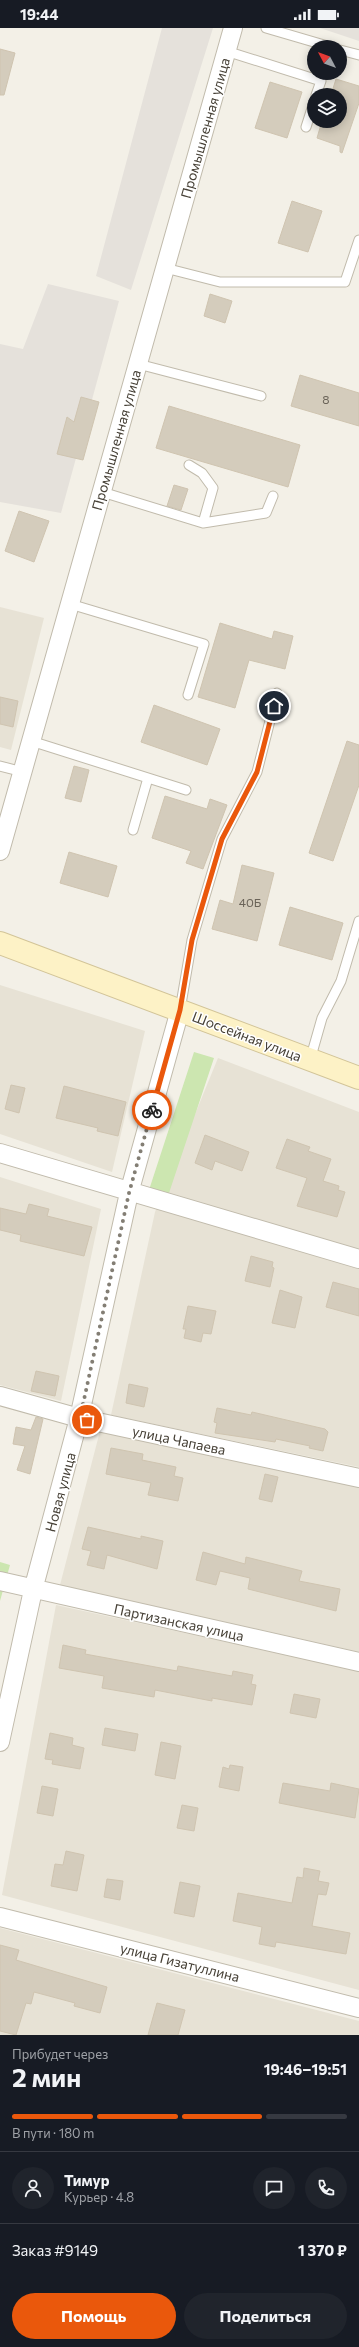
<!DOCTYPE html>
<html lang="ru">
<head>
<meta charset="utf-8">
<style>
	:root { --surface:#171b24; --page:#20242c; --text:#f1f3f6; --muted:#9ea1a6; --line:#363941; --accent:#ea580c }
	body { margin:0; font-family:Commissioner,sans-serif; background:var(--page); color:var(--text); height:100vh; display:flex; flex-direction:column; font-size:15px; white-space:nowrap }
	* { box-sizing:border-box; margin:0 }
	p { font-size:13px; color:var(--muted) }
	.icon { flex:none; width:22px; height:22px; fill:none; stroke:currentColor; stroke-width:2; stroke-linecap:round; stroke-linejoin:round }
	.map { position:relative; height:2007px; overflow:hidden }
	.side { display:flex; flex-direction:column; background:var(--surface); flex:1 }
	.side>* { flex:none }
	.needle { width:26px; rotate:311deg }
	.tools { position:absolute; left:307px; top:12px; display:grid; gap:8px }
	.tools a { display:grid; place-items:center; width:40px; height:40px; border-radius:50%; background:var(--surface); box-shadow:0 2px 10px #0003; font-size:20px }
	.pin { position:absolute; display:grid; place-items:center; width:34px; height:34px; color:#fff; margin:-17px; border:2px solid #fff; border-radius:50%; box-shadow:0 1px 4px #0007 }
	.courier { position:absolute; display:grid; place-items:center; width:40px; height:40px; margin:-20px; border:3px solid #ea580c; border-radius:50%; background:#fff; color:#222; box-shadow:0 1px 5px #0007 }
	.overview em { font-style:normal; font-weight:700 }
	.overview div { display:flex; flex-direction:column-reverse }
	.overview { display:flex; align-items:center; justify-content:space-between; height:68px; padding:0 12px }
	h1 { font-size:26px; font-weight:700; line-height:30px }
	.bar { display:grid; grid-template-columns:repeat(4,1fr); gap:6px 4px; align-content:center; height:48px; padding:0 12px }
	.bar i { height:5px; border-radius:3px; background:var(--line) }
	.bar .current { background:var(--accent) }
	.bar p { grid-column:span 4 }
	.line { display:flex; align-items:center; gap:10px; padding:0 12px; border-top:1px solid var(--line) }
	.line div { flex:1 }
	.round { display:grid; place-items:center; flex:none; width:42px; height:42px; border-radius:21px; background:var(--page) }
	.action { display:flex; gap:8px; margin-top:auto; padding:8px 12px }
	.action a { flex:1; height:46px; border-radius:24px; background:var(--accent); color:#fff; font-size:16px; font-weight:700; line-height:46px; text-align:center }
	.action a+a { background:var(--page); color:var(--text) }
	.status { display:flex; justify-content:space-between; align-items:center; height:28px; padding:0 20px; background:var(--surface); direction:ltr }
	.status svg { height:11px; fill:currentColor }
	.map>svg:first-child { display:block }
	.residential { fill:#e7e2d5 }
	.industrial { fill:#e5e1db }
	.green { fill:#cce6b0 }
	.building { fill:#d4ccbc; stroke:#cfc4b0 }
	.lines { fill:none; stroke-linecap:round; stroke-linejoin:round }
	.lane-casing { stroke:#c1bbac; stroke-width:11 }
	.street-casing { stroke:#c1bbac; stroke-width:20 }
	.secondary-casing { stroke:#d2c498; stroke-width:24 }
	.lane { stroke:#fff; stroke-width:9 }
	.street { stroke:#fff; stroke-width:18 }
	.secondary { stroke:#fdf2c6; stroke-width:22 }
	.done { stroke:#837e74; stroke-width:4; stroke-dasharray:0 7.2 }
	.route { stroke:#ea580c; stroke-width:5 }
	.labels { text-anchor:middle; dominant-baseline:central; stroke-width:3; stroke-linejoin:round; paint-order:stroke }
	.number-label { font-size:12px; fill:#6a6358 }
	.street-label { font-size:14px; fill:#464036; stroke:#fff }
</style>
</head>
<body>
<div class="status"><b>19:44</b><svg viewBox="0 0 49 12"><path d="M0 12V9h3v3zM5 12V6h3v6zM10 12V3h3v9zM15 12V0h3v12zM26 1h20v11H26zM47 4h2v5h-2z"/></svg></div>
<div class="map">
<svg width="359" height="2007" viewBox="0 0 359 2007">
	<rect width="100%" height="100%" fill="#f3f0e7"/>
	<!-- residential -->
	<path class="residential" d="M0,579L44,590L11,722L0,719Z
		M0,957L145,1003L112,1144L0,1106Z
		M218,1030L359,1084V1439L111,1387L155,1184Z
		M0,1149L101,1181L61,1373L0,1357Z
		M100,1403L359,1459V1624L60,1557Z
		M56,1577L359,1643V1962L2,1867Z
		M0,1900L359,1993V2007H0Z"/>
	<!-- industrial -->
	<path class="industrial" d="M162,0H213L131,262L96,248Z
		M320,0H359V13Z
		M48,256L119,273L61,485L0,474V316L23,321Z"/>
	<!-- green -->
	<path class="green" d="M194,1024L214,1030L168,1168L149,1162Z
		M0,1534L10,1537L0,1573Z"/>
	<!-- building -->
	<path class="building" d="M0,21L15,25L4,67H0Z
		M336,51L359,58V75L342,125L340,124V118L317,110L322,93H340V67H331Z
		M270,54L302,64L287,110L255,100Z
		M292,173L322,183L308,224L278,215Z
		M210,266L232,273L225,295L204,288Z
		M300,347L359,365V398L291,378Z
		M81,369L99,374L83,432L57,426L67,389L74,394Z
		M169,378L300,417L288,459L156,420Z
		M174,457L188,461L181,482L167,478Z
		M19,483L49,493L34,534L5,523Z
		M220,595L272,611L274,603L293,608L285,641L249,632L235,680L198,669Z
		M0,669L18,673L13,699L0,696Z
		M154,677L220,701L207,737L141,714Z
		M347,713L359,717V757L333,833L309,825Z
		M74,738L89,742L81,774L65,770Z
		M165,768L207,781L210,771L227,777L203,841L186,835L191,823L152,810Z
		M69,824L117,838L108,869L60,855Z
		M242,837L274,845L257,913L212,901L220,872L233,876Z
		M290,879L343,895L332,932L279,917Z
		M11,1057L25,1060L19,1085L5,1081Z
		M64,1058L126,1074L118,1108L97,1103L98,1100L56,1090Z
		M205,1107L249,1124L242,1143L215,1133L212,1142L195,1135Z
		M287,1111L310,1119L308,1123L331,1131L323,1153L339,1158L338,1162L345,1164L337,1189L297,1178L307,1150L276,1140Z
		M29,1176L49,1181L47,1188L92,1199L84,1228L20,1213L21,1207L0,1202V1180L26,1186Z
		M251,1228L273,1234L272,1239L274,1240L270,1259L245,1253Z
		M333,1254L359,1261V1288L326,1279Z
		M280,1262L302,1269L295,1300L272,1295Z
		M188,1278L216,1283L211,1306L203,1305L201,1314L184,1310L186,1301H183Z
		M36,1343L59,1348L55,1368L31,1363Z
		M129,1356L148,1360L144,1379L126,1375Z
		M217,1380L251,1387L252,1384L325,1401L328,1404L323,1423L309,1420L310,1418L276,1411L275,1414L215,1405L217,1395L214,1394Z
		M36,1389L43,1391L30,1446L17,1442L25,1418L13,1416L16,1399L31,1402Z
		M111,1420L143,1426L142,1432L176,1439L174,1448L183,1450L178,1473L148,1467L151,1455L106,1446Z
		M265,1446L278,1449L272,1474L259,1471Z
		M88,1499L141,1511V1508L163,1513L157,1541L107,1527L104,1541L87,1537L91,1523L82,1521Z
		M203,1524L245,1536L246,1529L302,1543L299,1553L340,1561L336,1583L248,1561L250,1550L220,1543L216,1557L196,1552Z
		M63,1617L86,1622L85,1626L177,1643L178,1638L232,1648L233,1643L253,1647L251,1656L256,1657L252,1677L212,1670V1673L155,1662L154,1669L102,1660L104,1648L59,1640Z
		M294,1666L320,1671L316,1690L290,1685Z
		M105,1700L138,1706L135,1723L102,1717Z
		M50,1705L73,1710L72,1717L84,1720L80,1741L52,1736L53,1732L45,1731Z
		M161,1714L181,1718L175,1751L155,1747Z
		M230,1737L243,1739L239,1763L219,1759L223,1739L229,1741Z
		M283,1755L330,1763L331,1755L359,1761L355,1790L279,1775Z
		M42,1758L58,1761L53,1788L37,1785Z
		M182,1777L198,1780L194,1803L177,1800Z
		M66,1823L84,1827L77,1863L51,1858L55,1836L63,1837Z
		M304,1840L320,1843L318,1853L329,1855L326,1867L318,1866L312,1898L350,1905L346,1926L276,1914L275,1919L259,1916L262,1899L233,1893L238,1865L292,1875L297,1849L303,1850Z
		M107,1851L123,1853L120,1872L104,1869Z
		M180,1854L200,1858L194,1889L174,1885Z
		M0,1917L19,1922L16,1932L107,1959L100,1985L74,1978L75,1975L34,1964L31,1976L26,1975L16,2007L0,2003Z
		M157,1975L185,1982L178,2007H148Z"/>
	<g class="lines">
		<!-- lane casing -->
		<g class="lane-casing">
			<path id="lane" d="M266,0L331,19
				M340,22L359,27
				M226,23L321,53L316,67
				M306,99L314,74
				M165,240L220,254H345L359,212
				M138,336L261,368
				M189,437L202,445L213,460L203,495
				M102,464L203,495L266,485L273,468
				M70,576L204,616L188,667
				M31,713L186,762
				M0,738L23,744
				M133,802L148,750
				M180,982L192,912L222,811L257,744L277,665
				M310,1032L322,990L341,953L359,893"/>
		</g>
		<!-- street casing -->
		<g class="street-casing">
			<path id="street" d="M0,823L233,0
				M0,1125L359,1231
				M0,1368L79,1390L359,1450
				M0,1553L359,1634
				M0,1714L33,1562L79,1390L129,1165L180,982
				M0,1889L359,1980"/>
		</g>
		<!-- secondary casing -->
		<g class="secondary-casing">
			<path id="secondary" d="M0,915L359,1050"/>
		</g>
		<!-- lane -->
		<use href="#lane" class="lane"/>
		<!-- street -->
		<use href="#street" class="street"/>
		<!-- secondary -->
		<use href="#secondary" class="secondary"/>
	</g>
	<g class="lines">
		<!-- done -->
		<path class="done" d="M87,1392L80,1390L129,1165L152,1082"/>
		<!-- route -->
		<path class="route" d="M152,1082L180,982L192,912L222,811L257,744L274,678"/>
	</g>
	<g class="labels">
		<!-- number labels -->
		<g class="number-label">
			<text x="326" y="371">8</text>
			<text x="250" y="874">40Б</text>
		</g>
		<!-- street labels -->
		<g class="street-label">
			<text transform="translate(205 100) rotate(-74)">Промышленная улица</text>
			<text transform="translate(116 412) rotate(-74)">Промышленная улица</text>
			<text transform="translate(247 1008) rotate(21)">Шоссейная улица</text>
			<text transform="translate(179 1412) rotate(12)">улица Чапаева</text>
			<text transform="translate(60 1464) rotate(-75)">Новая улица</text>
			<text transform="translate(179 1594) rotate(12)">Партизанская улица</text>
			<text transform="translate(180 1934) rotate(14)">улица Гизатуллина</text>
		</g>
	</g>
</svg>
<div class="tools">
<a><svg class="needle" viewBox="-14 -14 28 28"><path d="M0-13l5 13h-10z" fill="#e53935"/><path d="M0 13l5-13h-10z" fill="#9ea1a6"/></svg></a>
<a><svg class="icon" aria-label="layers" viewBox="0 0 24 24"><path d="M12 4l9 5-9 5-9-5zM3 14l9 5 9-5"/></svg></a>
</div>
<div class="pin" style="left:87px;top:1392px;background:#ea580c"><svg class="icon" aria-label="bag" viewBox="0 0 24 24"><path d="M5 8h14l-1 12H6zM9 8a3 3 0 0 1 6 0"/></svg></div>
<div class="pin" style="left:274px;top:678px;background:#1f2937"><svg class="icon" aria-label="home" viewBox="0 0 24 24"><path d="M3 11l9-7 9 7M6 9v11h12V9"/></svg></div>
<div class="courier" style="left:152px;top:1082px"><svg class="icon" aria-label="bike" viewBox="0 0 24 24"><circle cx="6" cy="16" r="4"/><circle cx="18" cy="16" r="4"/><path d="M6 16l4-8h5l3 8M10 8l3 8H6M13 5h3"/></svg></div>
</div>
<section class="side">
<div class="overview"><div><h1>2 мин</h1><p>Прибудет через</p></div><em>19:46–19:51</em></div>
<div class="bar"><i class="current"></i><i class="current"></i><i class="current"></i><i></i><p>В пути · 180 m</p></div>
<div class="line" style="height:72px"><a class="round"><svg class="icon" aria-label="person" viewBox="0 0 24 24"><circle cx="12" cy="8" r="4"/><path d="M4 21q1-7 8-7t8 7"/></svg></a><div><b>Тимур</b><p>Курьер · 4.8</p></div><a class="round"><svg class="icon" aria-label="chat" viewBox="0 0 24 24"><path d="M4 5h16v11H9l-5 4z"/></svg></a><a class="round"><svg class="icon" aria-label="phone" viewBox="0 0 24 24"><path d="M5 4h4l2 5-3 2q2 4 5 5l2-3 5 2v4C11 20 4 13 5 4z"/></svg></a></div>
<div class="line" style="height:52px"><div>Заказ #9149</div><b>1 370 ₽</b></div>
<div class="action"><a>Помощь</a><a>Поделиться</a></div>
</section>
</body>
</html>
